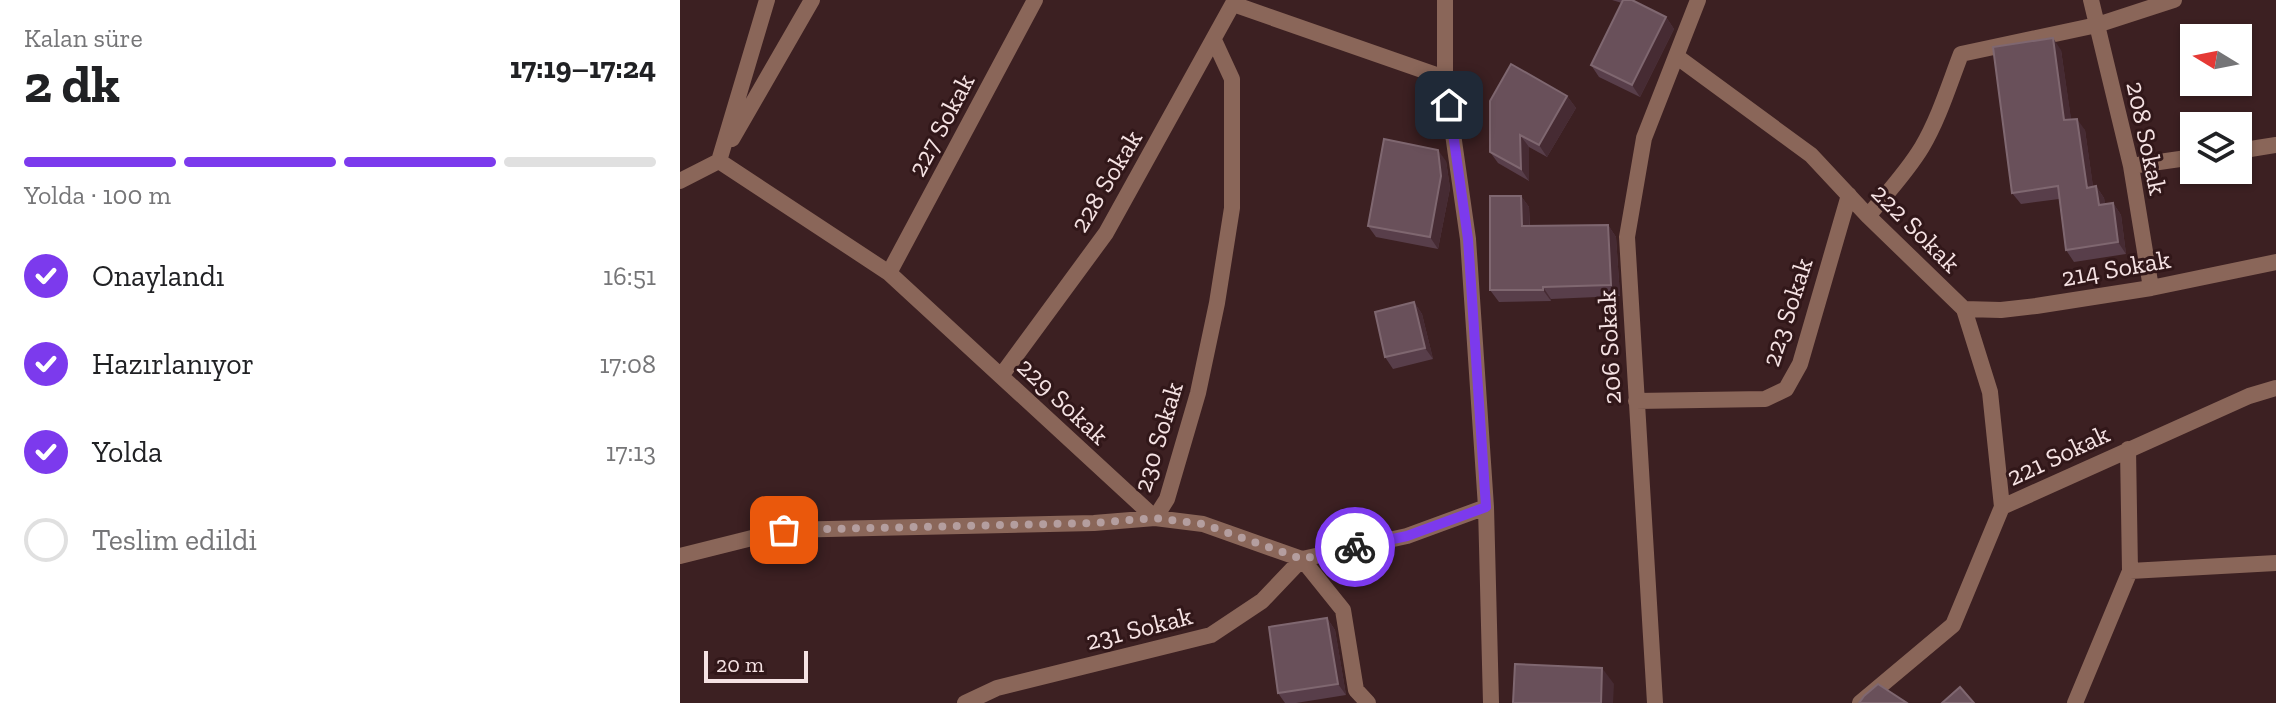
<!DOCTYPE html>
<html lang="tr">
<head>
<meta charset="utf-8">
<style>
	:root { --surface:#fff; --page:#f6f6f6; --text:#202124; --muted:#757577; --line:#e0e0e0; --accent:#7c3aed }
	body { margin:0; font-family:"Zilla Slab",serif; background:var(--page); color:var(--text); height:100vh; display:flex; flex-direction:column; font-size:30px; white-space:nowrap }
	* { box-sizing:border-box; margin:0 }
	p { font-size:26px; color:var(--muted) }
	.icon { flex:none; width:44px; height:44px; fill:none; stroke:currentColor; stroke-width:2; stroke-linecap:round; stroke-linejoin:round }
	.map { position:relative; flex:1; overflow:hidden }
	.side { display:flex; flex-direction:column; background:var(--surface); width:680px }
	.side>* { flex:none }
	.needle { width:52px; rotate:280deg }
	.controls { position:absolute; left:1500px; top:24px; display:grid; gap:16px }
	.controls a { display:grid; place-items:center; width:72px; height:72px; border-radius:0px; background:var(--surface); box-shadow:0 2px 6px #0004; font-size:40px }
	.scale { position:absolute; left:24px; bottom:20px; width:104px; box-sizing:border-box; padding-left:8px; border:4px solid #f5e2e3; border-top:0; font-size:22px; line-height:28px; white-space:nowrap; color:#f5e2e3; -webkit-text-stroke:6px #311719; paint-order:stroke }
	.pin { position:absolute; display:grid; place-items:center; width:68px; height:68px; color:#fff; margin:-34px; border-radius:16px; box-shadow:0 4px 12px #0006 }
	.courier { position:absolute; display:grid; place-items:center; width:80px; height:80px; margin:-40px; border:6px solid #7c3aed; border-radius:50%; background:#fff; color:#222; box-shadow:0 2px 10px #0007 }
	.summary em { font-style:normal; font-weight:800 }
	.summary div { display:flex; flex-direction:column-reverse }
	.summary { display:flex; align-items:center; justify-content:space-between; height:136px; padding:0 24px }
	h1 { font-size:52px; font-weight:800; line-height:60px }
	.bar { display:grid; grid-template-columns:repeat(4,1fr); gap:12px 8px; align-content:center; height:96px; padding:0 24px }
	.bar i { height:10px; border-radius:6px; background:var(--line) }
	.bar .on { background:var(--accent) }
	.bar p { grid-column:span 4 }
	ol { padding:0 24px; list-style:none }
	li { display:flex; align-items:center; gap:24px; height:88px }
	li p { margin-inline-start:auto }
	li .icon { padding:8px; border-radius:50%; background:var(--accent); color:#fff; stroke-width:4 }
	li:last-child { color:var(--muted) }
	li i { width:44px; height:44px; border:4px solid var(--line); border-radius:50% }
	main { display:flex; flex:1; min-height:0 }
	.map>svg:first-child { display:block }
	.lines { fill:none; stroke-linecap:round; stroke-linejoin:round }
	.street { stroke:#8a6659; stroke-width:16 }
	.wall { fill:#583e4a }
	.shaded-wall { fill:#462b33 }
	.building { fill:#69505a; stroke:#7f6770; stroke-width:2 }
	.done { stroke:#b49e9f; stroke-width:8; stroke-dasharray:0 14.4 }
	.route { stroke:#7c3aed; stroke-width:10 }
	.labels { text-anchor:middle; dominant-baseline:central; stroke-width:6; stroke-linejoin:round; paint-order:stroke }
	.street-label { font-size:26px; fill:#f5e2e3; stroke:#311719 }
</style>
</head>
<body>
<main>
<section class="side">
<div class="summary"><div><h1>2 dk</h1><p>Kalan süre</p></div><em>17:19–17:24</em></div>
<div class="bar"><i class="on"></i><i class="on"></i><i class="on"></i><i></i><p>Yolda · 100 m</p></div>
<ol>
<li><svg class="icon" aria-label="check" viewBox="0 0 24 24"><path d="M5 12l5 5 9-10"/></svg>Onaylandı<p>16:51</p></li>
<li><svg class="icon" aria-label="check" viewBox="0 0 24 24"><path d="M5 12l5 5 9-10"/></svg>Hazırlanıyor<p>17:08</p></li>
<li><svg class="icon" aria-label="check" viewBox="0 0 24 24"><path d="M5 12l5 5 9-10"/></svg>Yolda<p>17:13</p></li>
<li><i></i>Teslim edildi</li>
</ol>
</section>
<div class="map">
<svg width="1596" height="703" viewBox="0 0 1596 703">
	<rect width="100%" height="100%" fill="#3c2022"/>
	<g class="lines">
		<!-- street -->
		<path class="street" d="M765,0V78L788,239L806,507L811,703
			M1411,0L1451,166L1471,288
			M553,4L765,78
			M996,56L1131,155L1188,216L1284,309L1310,392L1322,507
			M52,139L132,0
			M1558,151L1596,145
			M39,161L209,273L475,518L523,524L622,559L663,610L676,690L688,703
			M1451,166L1514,157
			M0,181L39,161L87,0
			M1188,216C1207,193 1227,172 1242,147C1259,118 1269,85 1281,54L1417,25L1494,0
			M209,273L355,0
			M1284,309L1321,310L1356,306L1471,288L1596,262
			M321,376L426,233L555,0
			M956,401L1085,399L1106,389L1120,364L1169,195
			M0,556L104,530L414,523L475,518L487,499L518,393L537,303L552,208V79L534,40
			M1450,571L1596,563
			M285,703L317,688L531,635L582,601L622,559L727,536L806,507
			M975,703L947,237L964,138L1018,0
			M1180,703L1273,625L1322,507L1569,396L1596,388
			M1395,703L1450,571L1448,449"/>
	</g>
	<!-- wall -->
	<path class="wall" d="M932,0H952L986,17L994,29L960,97L919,77L911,65L942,3Z
		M1381,50L1391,120L1405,130L1413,187L1416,186L1424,198L1425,204L1433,203L1441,215L1446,254L1394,262L1386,250L1379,199L1341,204L1332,193Z
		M887,96L896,108L867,157L849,147V181L818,163L810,152Z
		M766,161L770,188L758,249L696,237L688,226Z
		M841,196L849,207L850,226L928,225L936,237L940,296L871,299V301L819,302L810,290Z
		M734,302L742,314L753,359L713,369L705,357Z
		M647,618L655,630L666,695L616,703H605L598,693Z"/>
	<!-- shaded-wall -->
	<path class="shaded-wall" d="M986,17L994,29L960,97L952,85Z
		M1373,38L1381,50L1393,132L1384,120Z
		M887,96L896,108L867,157L859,145Z
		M1397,119L1405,130L1415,200L1407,188Z
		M840,135L849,147V181L841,169Z
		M758,150L766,161L770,188L758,249L750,237Z
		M1416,186L1424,198L1428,217L1419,205Z
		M841,196L849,207L850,238L842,226Z
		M1433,203L1441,215L1446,254L1438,242Z
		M928,225L936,237L940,296L931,285Z
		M863,287L871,299V301L863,290Z
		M734,302L742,314L753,359L745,348Z
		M647,618L655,630L666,695L658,684Z
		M922,668L934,684L933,703H921Z"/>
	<!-- building -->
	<path class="building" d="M943,0H952L986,17L952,85L911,65Z
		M1373,38L1384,120L1397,119L1407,188L1416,186L1419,205L1433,203L1438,242L1386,250L1378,186L1332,193L1313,47Z
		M831,64L887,96L859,145L840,135L841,169L810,152V101Z
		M704,139L758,150L761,176L750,237L688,226Z
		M810,196H841L842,226L928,225L931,285L863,287V290H810Z
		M734,302L745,348L705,357L695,312Z
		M647,618L658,684L598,693L589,627Z
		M835,664L922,668L921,703H833Z
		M1198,684L1227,703H1179L1184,696Z
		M1280,687L1294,703H1262Z"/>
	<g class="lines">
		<!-- done -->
		<path class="done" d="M104,530L414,523L475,518L523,524L622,559L675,547"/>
		<!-- route -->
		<path class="route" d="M675,547L727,536L806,507L788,239L769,105"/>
	</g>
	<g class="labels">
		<!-- street labels -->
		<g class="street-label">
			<text transform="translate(261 125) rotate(-62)">227 Sokak</text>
			<text transform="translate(1467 138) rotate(78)">208 Sokak</text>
			<text transform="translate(426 181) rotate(-59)">228 Sokak</text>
			<text transform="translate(1236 228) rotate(45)">222 Sokak</text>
			<text transform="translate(1436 268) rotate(-10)">214 Sokak</text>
			<text transform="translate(1107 312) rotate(-72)">223 Sokak</text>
			<text transform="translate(929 347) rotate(-93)">206 Sokak</text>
			<text transform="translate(383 401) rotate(43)">229 Sokak</text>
			<text transform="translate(478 437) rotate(-73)">230 Sokak</text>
			<text transform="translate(1378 455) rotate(-25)">221 Sokak</text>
			<text transform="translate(459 628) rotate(-14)">231 Sokak</text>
		</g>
	</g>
</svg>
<div class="controls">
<a><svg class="needle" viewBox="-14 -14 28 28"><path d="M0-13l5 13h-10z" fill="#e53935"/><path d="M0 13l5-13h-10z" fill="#757577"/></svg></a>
<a><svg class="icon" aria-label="layers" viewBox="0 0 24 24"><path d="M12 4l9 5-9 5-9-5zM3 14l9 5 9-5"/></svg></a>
</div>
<div class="scale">20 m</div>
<div class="pin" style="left:104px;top:530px;background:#ea580c"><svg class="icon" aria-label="bag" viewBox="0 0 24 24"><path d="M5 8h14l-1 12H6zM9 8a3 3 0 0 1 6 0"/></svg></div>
<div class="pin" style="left:769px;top:105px;background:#1f2937"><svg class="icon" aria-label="home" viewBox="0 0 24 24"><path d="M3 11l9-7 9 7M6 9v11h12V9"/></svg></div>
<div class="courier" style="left:675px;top:547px"><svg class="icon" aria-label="bike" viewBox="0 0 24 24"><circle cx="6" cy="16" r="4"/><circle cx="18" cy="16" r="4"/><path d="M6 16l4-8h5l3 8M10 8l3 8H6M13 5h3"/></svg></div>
</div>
</main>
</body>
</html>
